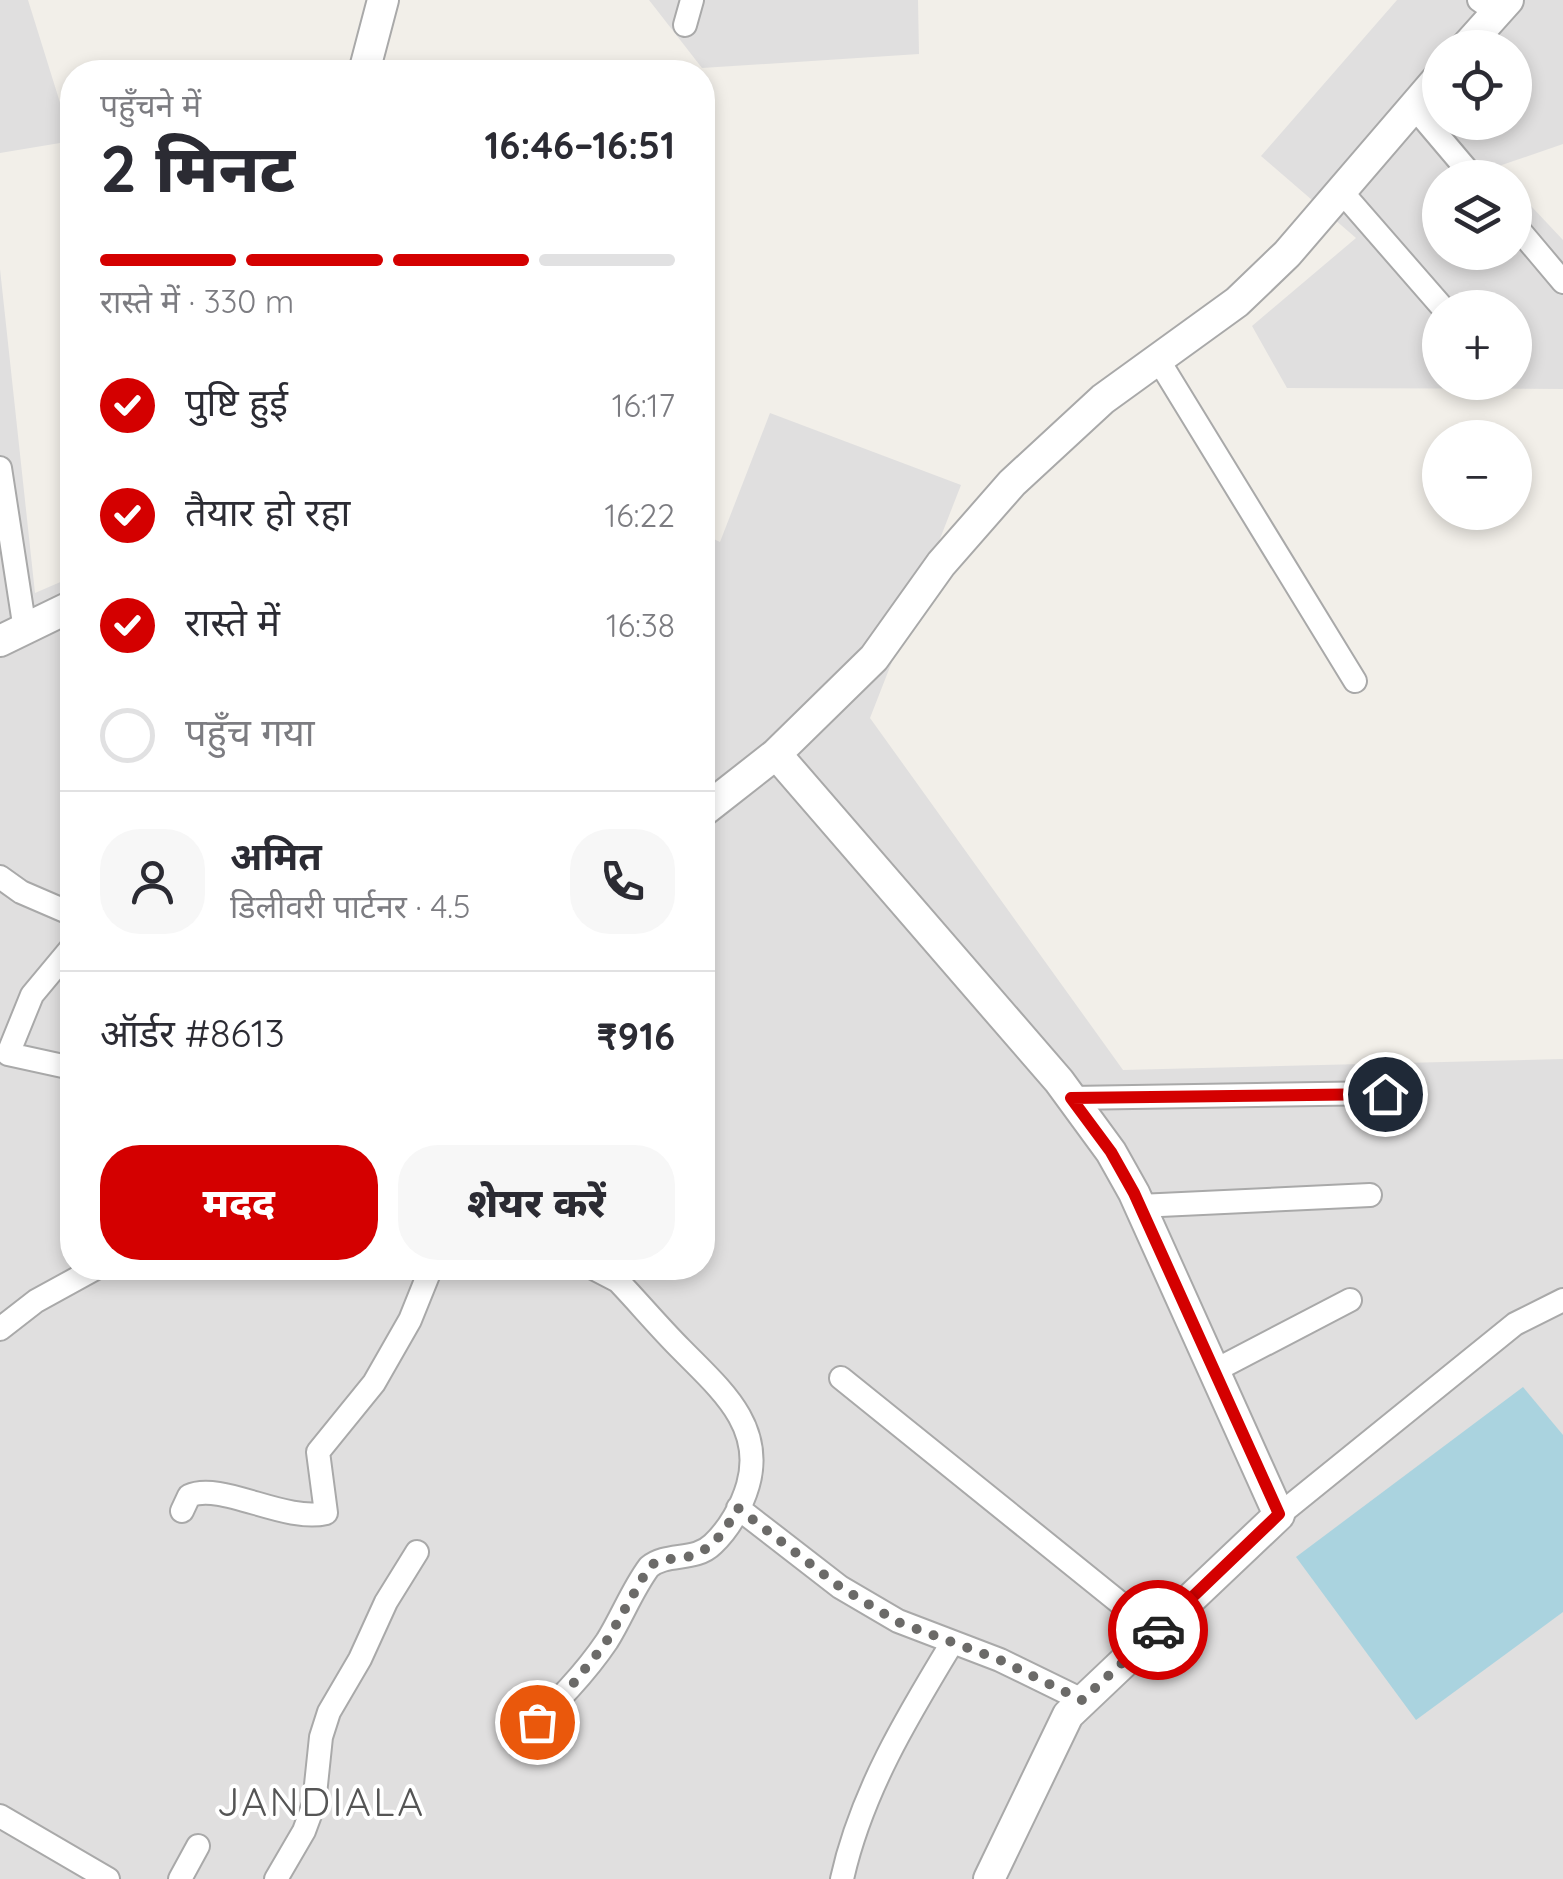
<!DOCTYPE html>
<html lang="hi">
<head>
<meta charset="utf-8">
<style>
	:root { --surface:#fff; --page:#f7f7f7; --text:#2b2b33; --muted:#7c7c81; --line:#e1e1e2; --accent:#d40000 }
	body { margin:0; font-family:Quicksand,"Noto Sans Devanagari",sans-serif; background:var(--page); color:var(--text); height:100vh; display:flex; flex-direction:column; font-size:38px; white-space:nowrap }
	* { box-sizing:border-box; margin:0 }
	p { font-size:32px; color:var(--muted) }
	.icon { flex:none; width:55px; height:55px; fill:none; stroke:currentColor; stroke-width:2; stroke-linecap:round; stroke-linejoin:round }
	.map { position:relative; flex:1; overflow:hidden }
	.panel { position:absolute; left:60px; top:60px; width:655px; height:1220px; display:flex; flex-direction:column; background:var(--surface); border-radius:40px; box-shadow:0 5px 15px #0003 }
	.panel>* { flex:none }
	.tools { position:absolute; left:1422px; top:30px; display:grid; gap:20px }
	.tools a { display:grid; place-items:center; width:110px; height:110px; border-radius:50%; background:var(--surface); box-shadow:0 5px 15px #0003; font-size:50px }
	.pin { position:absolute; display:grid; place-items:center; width:85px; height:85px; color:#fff; margin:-42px; border:5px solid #fff; border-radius:50%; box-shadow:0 2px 10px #0007 }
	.courier { position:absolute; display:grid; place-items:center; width:100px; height:100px; margin:-50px; border:8px solid #d40000; border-radius:50%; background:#fff; color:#222; box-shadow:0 2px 12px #0007 }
	.headline em { font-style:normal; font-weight:800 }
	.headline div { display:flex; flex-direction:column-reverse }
	.headline { display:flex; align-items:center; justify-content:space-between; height:170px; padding:0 40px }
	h1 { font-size:65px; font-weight:800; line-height:75px }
	.bar { display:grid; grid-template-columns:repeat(4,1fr); gap:15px 10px; align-content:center; height:120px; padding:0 40px }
	.bar i { height:12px; border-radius:8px; background:var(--line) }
	.bar .selected { background:var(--accent) }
	.bar p { grid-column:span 4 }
	.line { display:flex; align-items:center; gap:25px; padding:0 40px; border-top:2px solid var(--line) }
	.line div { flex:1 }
	.round { display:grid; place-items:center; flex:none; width:105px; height:105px; border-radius:40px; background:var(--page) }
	ol { padding:0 40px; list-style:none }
	li { display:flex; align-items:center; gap:30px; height:110px }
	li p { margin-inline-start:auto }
	li .icon { padding:10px; border-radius:50%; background:var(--accent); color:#fff; stroke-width:4 }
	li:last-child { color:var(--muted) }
	li i { width:55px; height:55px; border:5px solid var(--line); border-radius:50% }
	.action { display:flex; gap:20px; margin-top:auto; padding:20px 40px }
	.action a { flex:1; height:115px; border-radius:40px; background:var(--accent); color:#fff; font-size:40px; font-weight:800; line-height:115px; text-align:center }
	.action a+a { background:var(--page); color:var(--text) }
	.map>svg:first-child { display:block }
	.residential { fill:#e0dfdf; fill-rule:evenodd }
	.water { fill:#aad3df }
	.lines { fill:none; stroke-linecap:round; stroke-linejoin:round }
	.minor-casing { stroke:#a9a9a9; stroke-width:26 }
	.tertiary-casing { stroke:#a9a9a9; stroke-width:34 }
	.minor { stroke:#fff; stroke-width:22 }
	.tertiary { stroke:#fff; stroke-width:30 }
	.done { stroke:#6b6a68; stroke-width:10; stroke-dasharray:0 18 }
	.route { stroke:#d40000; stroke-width:12 }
	.labels { text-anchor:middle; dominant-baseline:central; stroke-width:8; stroke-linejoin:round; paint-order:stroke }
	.quarter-label { font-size:40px; letter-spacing:2.5px; fill:#555; stroke:#fff }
</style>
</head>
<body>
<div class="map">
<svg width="1563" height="1879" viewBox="0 0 1563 1879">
	<rect width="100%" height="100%" fill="#f2efe9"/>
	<!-- residential -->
	<path class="residential" d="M0,0H28L72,141L0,153Z
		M649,0H918L919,54L702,68Z
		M1397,0H1563V144L1496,167L1505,177L1440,178V252H1515V189L1563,240V389L1287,388L1252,326L1356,238L1261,156ZM1440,48H1515V122H1440ZM1440,308H1515V382H1440Z
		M0,269L35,593L72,577V1268H702L703,534L720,542L770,413L961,485L870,718L1123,1070L1563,1059V1879H0Z"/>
	<!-- water -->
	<path class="water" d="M1523,1387L1563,1435V1612L1416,1720L1296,1557Z"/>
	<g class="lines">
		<!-- minor casing -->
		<g class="minor-casing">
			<path id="minor" d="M1479,0L1496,12
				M685,25L692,0
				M1413,106L1474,178
				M1341,191L1443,308
				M1515,225L1563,282
				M1159,361L1355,681
				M0,468L25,630
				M0,877L21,892L72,914
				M72,947L32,995L8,1054L72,1068
				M1071,1098L1385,1093
				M1139,1206L1370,1195
				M0,1329L36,1301L96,1268
				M1212,1372L1350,1300
				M841,1378L1156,1632
				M738,1508L840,1587L898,1621L1000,1660L1082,1700
				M182,1511L189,1496C220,1481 285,1523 326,1513L318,1452L374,1383L410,1320L431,1268
				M1279,1515L1515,1324L1563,1300
				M518,1738C551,1709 582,1678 607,1641C622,1617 632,1590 649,1567C667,1552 695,1562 713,1544C729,1529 742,1506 748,1485C765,1425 719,1388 681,1349C659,1327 639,1303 618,1281L593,1268
				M0,1816L108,1879
				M180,1879L198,1846
				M276,1879L304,1831L314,1804L321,1737L329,1712L360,1659L386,1602L417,1552
				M842,1879C861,1793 907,1717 952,1643"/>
		</g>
		<!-- tertiary casing -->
		<g class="tertiary-casing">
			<path id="tertiary" d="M1465,48L1508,0
				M364,72L383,0
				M0,641L72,606
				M776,754L1059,1081L1111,1152L1134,1193L1279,1515L1068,1715L989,1879
				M702,812L776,754L874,658L941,564L1012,483L1103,399L1237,302L1287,254L1440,76"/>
		</g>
		<!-- minor -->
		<use href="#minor" class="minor"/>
		<!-- tertiary -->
		<use href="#tertiary" class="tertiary"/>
	</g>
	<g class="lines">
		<!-- done -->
		<path class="done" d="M537,1722L556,1705L605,1644L649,1567C661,1557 673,1560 687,1557C713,1551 725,1530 738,1508L840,1587L898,1622L1000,1660L1082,1700L1158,1630"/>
		<!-- route -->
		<path class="route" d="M1158,1630L1279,1514L1134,1193L1111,1152L1071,1098L1385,1094"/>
	</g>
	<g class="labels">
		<!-- quarter labels -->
		<g class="quarter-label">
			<text x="321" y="1801">JANDIALA</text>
		</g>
	</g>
</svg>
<div class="tools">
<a><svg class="icon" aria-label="locate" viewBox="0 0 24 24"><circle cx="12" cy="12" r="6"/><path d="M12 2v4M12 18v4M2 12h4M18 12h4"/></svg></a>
<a><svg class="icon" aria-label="layers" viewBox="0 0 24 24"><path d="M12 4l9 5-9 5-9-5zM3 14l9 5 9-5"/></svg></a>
<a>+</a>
<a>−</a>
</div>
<div class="pin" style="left:537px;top:1722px;background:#ea580c"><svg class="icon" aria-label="bag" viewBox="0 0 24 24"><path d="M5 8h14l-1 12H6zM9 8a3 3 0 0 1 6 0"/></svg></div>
<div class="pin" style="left:1385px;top:1094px;background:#1f2937"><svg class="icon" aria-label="home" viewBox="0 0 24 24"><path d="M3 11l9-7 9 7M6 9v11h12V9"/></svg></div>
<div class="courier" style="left:1158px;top:1630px"><svg class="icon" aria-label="car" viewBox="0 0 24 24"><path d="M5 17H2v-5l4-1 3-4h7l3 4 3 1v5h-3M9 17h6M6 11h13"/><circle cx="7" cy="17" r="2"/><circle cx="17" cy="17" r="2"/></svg></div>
<section class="panel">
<div class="headline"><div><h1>2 मिनट</h1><p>पहुँचने में</p></div><em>16:46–16:51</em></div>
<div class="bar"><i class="selected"></i><i class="selected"></i><i class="selected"></i><i></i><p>रास्ते में · 330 m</p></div>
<ol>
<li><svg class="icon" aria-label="check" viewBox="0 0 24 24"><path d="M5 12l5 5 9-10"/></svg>पुष्टि हुई<p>16:17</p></li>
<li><svg class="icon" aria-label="check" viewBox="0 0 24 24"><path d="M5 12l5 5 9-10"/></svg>तैयार हो रहा<p>16:22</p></li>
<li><svg class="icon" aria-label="check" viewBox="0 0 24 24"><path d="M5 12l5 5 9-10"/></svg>रास्ते में<p>16:38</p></li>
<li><i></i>पहुँच गया</li>
</ol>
<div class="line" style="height:180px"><a class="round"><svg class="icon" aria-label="person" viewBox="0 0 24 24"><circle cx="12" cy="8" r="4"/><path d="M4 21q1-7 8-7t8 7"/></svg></a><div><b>अमित</b><p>डिलीवरी पार्टनर · 4.5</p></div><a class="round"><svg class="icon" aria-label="phone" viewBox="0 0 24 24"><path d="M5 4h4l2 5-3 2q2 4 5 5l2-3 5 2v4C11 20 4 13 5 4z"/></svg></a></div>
<div class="line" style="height:130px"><div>ऑर्डर #8613</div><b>₹916</b></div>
<div class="action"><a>मदद</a><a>शेयर करें</a></div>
</section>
</div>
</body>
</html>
